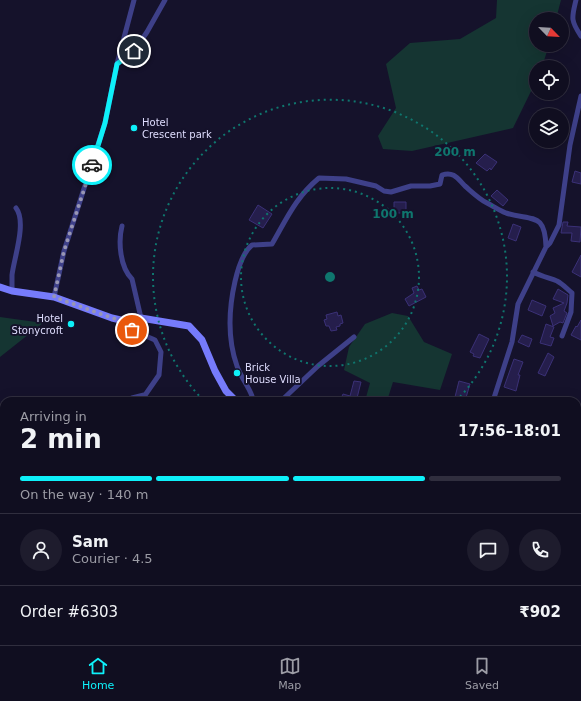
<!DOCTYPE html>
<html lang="en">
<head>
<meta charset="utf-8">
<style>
	:root { --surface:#100e20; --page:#1e1c2d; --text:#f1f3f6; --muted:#9c9ca5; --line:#302e3e; --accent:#0ef0f9 }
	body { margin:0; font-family:"DejaVu Sans",sans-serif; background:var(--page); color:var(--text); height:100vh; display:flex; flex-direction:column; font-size:15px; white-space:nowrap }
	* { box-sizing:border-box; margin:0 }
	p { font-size:13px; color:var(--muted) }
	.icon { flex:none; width:22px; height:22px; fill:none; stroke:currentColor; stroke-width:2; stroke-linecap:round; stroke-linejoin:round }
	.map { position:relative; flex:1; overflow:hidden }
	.details { position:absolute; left:0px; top:397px; width:581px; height:248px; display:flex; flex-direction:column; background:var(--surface); border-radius:12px 12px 0 0; box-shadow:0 4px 16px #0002,0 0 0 1px var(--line) }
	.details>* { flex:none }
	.needle { width:26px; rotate:115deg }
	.fabs { position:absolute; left:529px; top:12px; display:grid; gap:8px }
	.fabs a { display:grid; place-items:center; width:40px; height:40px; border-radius:50%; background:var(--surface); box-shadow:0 4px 16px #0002,0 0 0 1px var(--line); font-size:20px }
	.pin { position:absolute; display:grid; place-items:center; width:34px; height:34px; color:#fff; margin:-17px; border:2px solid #fff; border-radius:50%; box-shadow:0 1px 4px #0007 }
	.courier { position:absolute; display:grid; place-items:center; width:40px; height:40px; margin:-20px; border:3px solid #0ef0f9; border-radius:50%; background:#fff; color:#222; box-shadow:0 1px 5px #0007 }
	.headline em { font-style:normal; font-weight:700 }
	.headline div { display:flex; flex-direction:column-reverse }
	.headline { display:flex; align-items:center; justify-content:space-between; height:68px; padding:0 20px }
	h1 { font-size:26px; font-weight:700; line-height:30px }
	.bar { display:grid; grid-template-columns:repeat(4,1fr); gap:6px 4px; align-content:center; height:48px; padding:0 20px }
	.bar i { height:5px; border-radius:3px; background:var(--line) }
	.bar .current { background:var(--accent) }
	.bar p { grid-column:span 4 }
	.line { display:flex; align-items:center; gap:10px; padding:0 20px; border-top:1px solid var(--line) }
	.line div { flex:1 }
	.round { display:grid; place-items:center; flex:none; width:42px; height:42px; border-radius:21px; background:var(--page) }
	.menu { display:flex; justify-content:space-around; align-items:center; height:56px; border-top:1px solid var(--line); background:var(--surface); font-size:11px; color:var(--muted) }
	.menu a { display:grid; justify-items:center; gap:2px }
	.menu .current { color:var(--accent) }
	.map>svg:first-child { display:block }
	.green { fill:#153532 }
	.building { fill:#251e4c; stroke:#3b3177 }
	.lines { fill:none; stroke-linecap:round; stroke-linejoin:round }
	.street { stroke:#3e4089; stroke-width:5 }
	.secondary { stroke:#767bfc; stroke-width:7 }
	.done { stroke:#9896b4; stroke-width:4; stroke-dasharray:0 7.2 }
	.route { stroke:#0ef0f9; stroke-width:5 }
	.ring { fill:none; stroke:#0f766e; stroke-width:2; stroke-dasharray:2 4 }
	.poi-dot { fill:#0ef0f9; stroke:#15122b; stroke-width:1.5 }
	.labels { text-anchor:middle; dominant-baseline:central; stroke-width:4; stroke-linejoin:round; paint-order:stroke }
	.poi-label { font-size:10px; fill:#dfddfe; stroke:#15122b; text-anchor:start }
	.centre { fill:#0f766e; stroke:#15122b; stroke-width:2 }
	.ring-label { font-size:12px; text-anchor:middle; font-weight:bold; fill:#0f766e; stroke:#15122b; stroke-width:4; stroke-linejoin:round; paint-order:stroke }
</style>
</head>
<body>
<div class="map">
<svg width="581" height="645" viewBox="0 0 581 645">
	<rect width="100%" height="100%" fill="#15122b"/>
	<!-- green -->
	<path class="green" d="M497,0H561L556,19H536V45H549L542,67H536V81L513,128L412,151L383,149L378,136L396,108L386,64L410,43L460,39L496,18Z
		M392,313L408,316L424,342L452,354L440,390L393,382L387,401H365L370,383L344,370L349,347L365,324Z
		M0,317L43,323L0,357Z
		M4,483V593L0,600V484Z"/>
	<!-- building -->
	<path class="building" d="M485,154L497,162L491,170L490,168L487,171L476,163Z
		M575,171L581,173V184L572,182Z
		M497,190L508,200L503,206L491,196Z
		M394,202H406V213H394Z
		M258,205L272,214L263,228L249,220Z
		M563,222H568L567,226L581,227L580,242L571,241L572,233H561Z
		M513,224L521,227L516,241L508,238Z
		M581,255V277L572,272Z
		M417,286L419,290L422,289L426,297L409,306L405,299L414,293L412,288Z
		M558,289L568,295L567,303L564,311L567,313L563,323L560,322L553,326L550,316L555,313L553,308L564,303L553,299Z
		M532,300L546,306L542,316L528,310Z
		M337,312L338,316L341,315L343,323L340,324V326L336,327L337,330L331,331L329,326H326L324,320L327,319L326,315Z
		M581,320V340L571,335L576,326L577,327Z
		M546,324L554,327L550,337L554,338L551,346L540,343Z
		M479,334L489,339L480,358L473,356L474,354L470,352Z
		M522,335L532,339L529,347L518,342Z
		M548,353L554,357L545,376L538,373Z
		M514,359L523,362L518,375H520L516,391L504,387Z
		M354,381L361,382L357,398L363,400L362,401H340L343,394L350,396Z
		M459,381L470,384L465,401H454Z"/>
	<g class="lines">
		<!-- street -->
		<path class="street" d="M576,0C572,17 570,20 581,36
			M117,64L134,51L147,32L165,0
			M122,226C118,242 120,267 132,279L141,318
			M533,272C541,276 549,278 557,281C563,284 567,289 572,293L571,312L562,336
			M12,291C12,286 12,280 12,275C14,258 27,222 16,208
			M54,297L64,251L105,123L117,64L134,0
			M125,321L132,330L155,340L161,352L159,375L141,401
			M129,401L132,398L144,395
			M251,401L252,396C248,385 240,376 237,366C232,352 230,337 230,323C230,303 236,258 252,245L272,244C287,218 296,197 319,178L346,179L376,186L384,191L391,192L411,186H430L440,184L442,175C454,171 458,179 465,186C472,192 479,199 487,203C493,206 500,211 506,213C533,221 545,212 546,247
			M281,401L318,366L354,337
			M493,401L512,342L518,304L546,247L550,243L559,225L570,145L581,96
			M577,451L581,444
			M577,515L581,517
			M577,624L581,629
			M127,645V641
			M354,645L355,641"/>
		<!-- secondary -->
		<path class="secondary" d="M0,287L12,291L54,297L112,318L125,321L141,318L189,326L202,340L215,371L226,391L236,401
			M474,641L476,645
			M513,641L520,645
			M295,645L296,641"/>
	</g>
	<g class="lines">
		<!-- done -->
		<path class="done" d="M92,165L64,251L54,297L112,318L125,321L132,330"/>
		<!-- route -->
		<path class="route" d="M92,165L105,123L117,64L134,51"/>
	</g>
	<!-- distance rings -->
	<g class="ring">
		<circle cx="330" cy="277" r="89"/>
		<path d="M203 400A177 177 0 1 1 457 400"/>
	</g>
	<!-- markers -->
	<g class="poi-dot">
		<circle cx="134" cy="128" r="4"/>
		<circle cx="71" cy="324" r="4"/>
		<circle cx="237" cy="373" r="4"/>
	</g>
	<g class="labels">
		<!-- poi labels -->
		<g class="poi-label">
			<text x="142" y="122">Hotel<tspan x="142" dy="12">Crescent park</tspan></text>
			<text x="63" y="318" text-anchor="end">Hotel<tspan x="63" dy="12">Stonycroft</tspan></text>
			<text x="245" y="367">Brick<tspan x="245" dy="12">House Villa</tspan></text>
		</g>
	</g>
	<circle cx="330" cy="277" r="6" class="centre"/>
	<g class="ring-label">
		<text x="455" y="156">200 m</text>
		<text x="393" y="218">100 m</text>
	</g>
</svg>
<div class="fabs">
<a><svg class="needle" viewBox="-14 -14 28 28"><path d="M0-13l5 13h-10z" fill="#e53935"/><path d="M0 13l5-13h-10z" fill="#9c9ca5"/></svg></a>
<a><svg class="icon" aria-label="locate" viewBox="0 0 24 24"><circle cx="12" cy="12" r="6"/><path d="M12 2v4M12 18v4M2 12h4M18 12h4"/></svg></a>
<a><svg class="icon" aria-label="layers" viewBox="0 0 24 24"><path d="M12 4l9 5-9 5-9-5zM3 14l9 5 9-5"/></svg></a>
</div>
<div class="pin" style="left:132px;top:330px;background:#ea580c"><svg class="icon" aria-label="bag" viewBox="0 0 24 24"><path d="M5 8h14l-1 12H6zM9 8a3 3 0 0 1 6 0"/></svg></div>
<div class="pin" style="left:134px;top:51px;background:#1f2937"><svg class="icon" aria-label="home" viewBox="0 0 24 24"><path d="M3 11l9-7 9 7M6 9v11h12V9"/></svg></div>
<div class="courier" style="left:92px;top:165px"><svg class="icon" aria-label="car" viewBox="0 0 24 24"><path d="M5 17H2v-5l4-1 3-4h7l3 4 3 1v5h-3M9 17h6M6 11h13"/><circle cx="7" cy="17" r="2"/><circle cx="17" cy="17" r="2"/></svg></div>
<section class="details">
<div class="headline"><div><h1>2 min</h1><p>Arriving in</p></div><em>17:56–18:01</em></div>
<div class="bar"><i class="current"></i><i class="current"></i><i class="current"></i><i></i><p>On the way · 140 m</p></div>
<div class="line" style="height:72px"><a class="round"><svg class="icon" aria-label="person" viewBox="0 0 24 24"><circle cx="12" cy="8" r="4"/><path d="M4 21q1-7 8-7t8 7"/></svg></a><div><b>Sam</b><p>Courier · 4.5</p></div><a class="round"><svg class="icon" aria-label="chat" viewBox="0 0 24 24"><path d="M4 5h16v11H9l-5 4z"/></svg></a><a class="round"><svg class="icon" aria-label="phone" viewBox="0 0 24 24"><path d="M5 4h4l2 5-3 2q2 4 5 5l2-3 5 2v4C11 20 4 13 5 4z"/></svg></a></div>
<div class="line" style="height:52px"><div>Order #6303</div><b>₹902</b></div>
</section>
</div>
<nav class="menu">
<a class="current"><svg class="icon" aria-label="home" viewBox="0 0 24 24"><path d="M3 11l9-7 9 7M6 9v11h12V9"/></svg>Home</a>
<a><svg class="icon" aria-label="map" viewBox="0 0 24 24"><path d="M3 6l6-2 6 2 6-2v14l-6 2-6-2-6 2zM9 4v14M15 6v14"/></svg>Map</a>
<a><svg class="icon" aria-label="saved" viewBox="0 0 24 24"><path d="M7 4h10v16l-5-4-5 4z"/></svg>Saved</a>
</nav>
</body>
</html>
